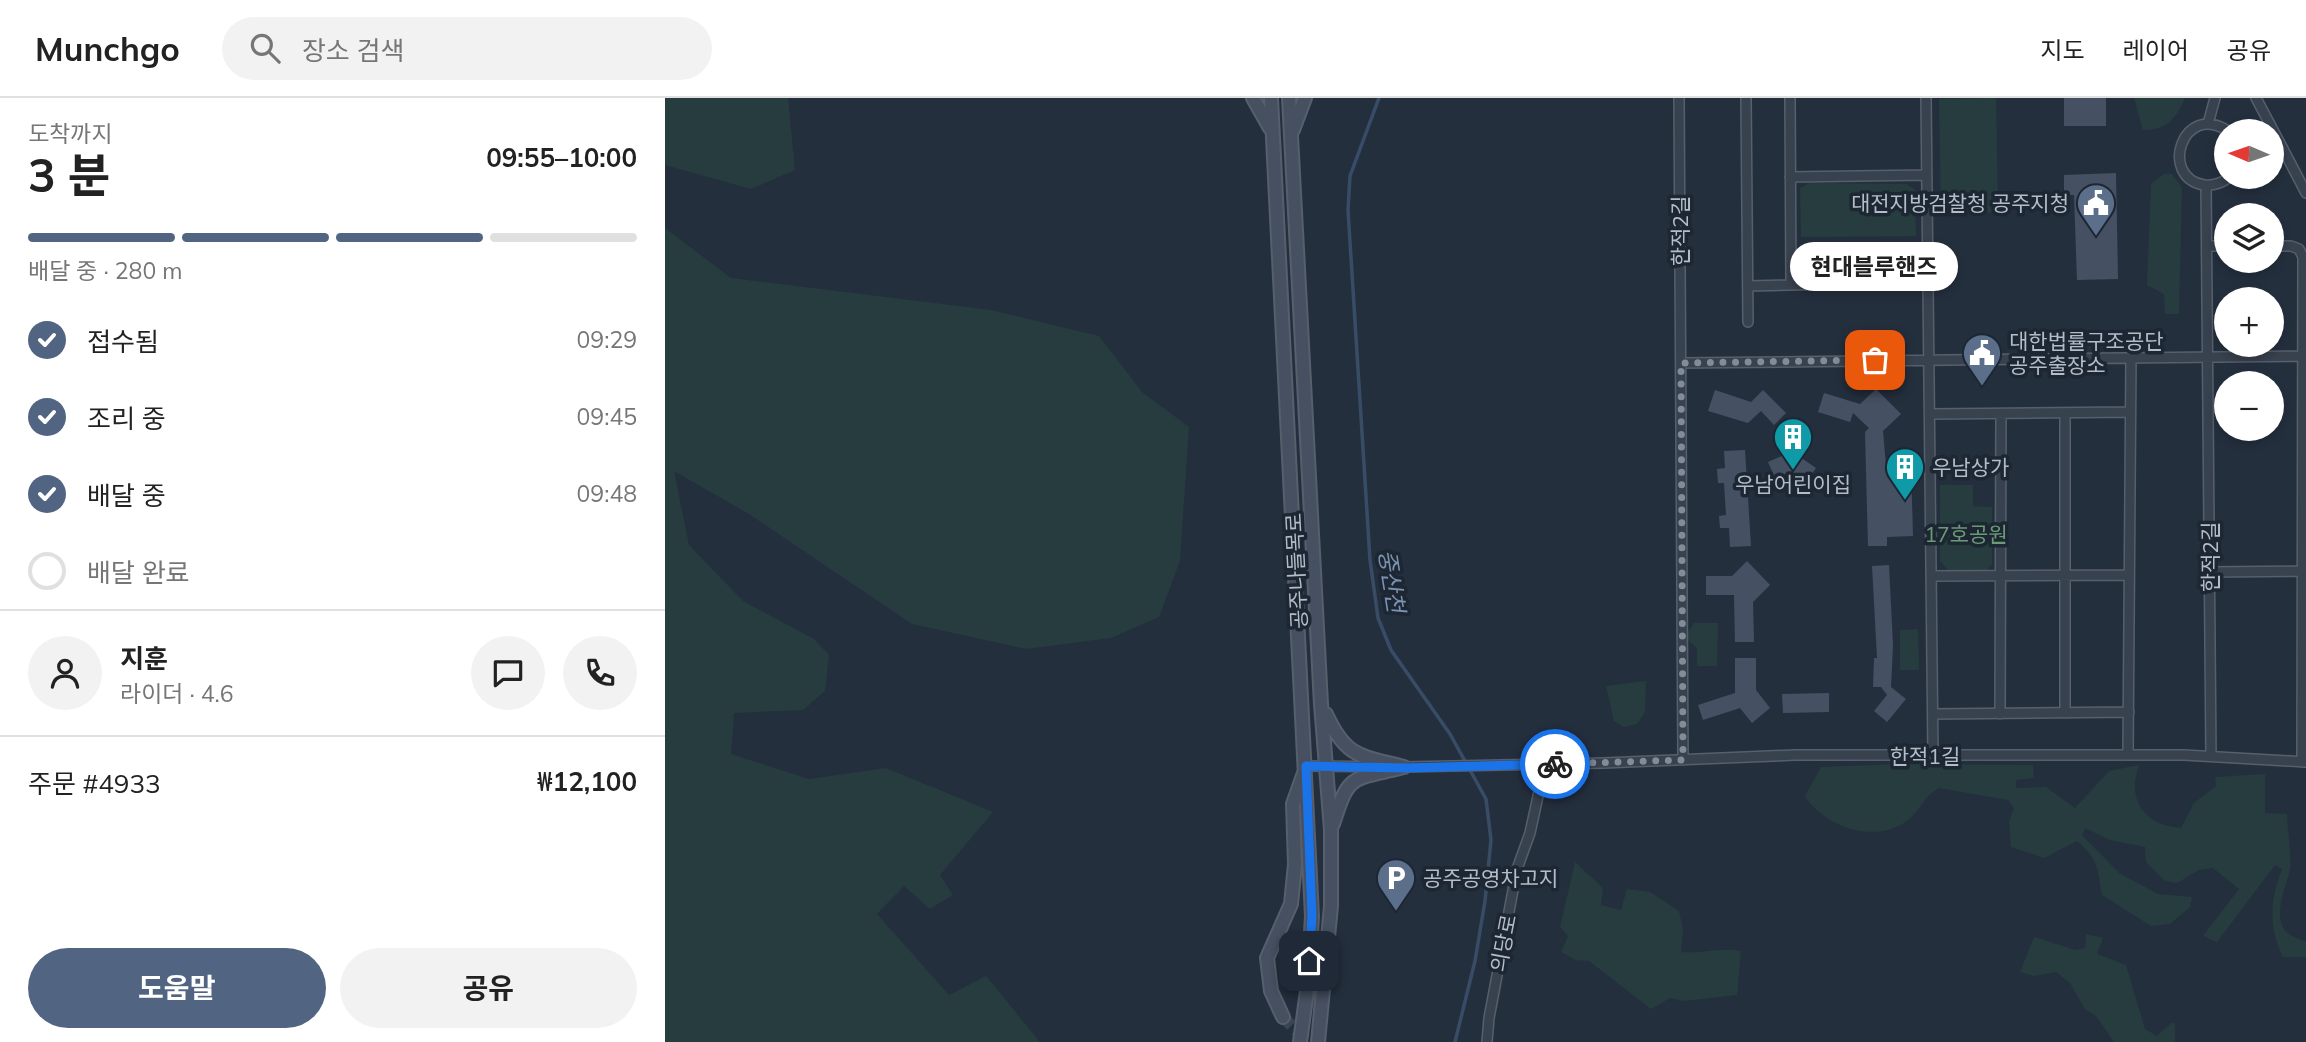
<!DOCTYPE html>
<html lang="ko">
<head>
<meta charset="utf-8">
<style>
	:root { --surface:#fff; --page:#f2f2f2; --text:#222; --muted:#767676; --line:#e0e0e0; --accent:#516482 }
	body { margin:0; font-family:Mulish,"Noto Sans KR",sans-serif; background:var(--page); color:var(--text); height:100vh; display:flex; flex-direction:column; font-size:26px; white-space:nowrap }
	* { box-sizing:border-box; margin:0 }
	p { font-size:23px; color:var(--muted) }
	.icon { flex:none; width:38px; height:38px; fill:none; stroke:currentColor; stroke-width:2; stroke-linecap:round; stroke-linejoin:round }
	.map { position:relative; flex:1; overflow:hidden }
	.drawer { display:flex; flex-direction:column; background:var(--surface); width:665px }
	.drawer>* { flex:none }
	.needle { width:46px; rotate:272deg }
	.tools { position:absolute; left:1549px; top:21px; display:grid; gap:14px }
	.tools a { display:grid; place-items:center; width:70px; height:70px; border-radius:50%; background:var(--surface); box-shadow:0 4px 10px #0003; font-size:35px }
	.pin { position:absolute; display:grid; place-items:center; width:60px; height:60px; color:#fff; margin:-30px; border-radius:14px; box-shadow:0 4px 10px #0006 }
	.courier { position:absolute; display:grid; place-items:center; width:70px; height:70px; margin:-35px; border:5px solid #1a73e8; border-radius:50%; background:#fff; color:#222; box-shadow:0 2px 9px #0007 }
	.bubble { position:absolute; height:49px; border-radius:24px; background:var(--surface); box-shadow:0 4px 10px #0003; font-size:23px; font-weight:700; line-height:49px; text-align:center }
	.summary em { font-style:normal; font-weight:700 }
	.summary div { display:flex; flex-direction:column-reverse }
	.summary { display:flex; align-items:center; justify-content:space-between; height:119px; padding:0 28px }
	h1 { font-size:46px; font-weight:700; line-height:52px }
	.bar { display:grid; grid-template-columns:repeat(4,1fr); gap:10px 7px; align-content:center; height:84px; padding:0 28px }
	.bar i { height:9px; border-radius:5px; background:var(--line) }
	.bar .current { background:var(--accent) }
	.bar p { grid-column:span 4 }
	.line { display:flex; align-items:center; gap:18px; padding:0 28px; border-top:2px solid var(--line) }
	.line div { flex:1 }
	.round { display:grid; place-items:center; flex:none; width:74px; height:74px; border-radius:37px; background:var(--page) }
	ol { padding:0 28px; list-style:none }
	li { display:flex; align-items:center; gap:21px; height:77px }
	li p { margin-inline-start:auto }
	li .icon { padding:7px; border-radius:50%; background:var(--accent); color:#fff; stroke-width:4 }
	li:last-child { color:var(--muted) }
	li i { width:38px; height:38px; border:4px solid var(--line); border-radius:50% }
	.cta { display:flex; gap:14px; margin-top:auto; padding:14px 28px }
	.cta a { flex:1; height:80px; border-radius:42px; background:var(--accent); color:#fff; font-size:28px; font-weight:700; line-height:80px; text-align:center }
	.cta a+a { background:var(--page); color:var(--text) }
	header { display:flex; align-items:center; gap:42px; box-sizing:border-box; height:98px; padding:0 35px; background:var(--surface); border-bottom:2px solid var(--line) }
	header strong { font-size:33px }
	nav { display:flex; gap:38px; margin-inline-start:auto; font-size:24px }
	.search { width:490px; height:63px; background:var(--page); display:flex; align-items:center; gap:18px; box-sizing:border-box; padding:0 24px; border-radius:38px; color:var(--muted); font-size:26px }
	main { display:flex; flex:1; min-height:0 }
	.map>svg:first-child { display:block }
	.green { fill:#263c3f }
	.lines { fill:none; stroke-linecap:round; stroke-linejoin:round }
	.stream { stroke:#394c67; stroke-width:3.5 }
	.building { fill:#455162 }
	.secondary-tunnel { stroke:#3a4453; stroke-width:12; stroke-dasharray:12 6; stroke-linecap:butt }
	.street-casing { stroke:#565f6c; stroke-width:12 }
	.secondary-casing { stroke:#565f6c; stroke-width:16 }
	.street { stroke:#38414e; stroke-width:9 }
	.secondary { stroke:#465061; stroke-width:12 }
	.done { stroke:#828b98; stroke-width:7; stroke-dasharray:0 12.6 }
	.route { stroke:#1a73e8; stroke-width:9 }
	.labels { text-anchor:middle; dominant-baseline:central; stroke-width:7; stroke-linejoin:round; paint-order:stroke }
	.poi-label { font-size:21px; fill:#b4bcc9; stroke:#1d2633; text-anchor:start }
	.street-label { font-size:21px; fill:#b4bcc9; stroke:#1d2633 }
	.park-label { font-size:21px; fill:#6b9a76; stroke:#1d2633 }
	.water-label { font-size:23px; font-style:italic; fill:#7c92b1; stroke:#1d2633 }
</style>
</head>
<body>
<header>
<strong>Munchgo</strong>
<div class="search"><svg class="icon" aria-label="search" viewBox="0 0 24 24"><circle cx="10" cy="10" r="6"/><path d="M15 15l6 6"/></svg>장소 검색</div>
<nav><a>지도</a><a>레이어</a><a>공유</a></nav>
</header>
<main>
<section class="drawer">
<div class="summary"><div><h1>3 분</h1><p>도착까지</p></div><em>09:55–10:00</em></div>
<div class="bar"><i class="current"></i><i class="current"></i><i class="current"></i><i></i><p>배달 중 · 280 m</p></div>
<ol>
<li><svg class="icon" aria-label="check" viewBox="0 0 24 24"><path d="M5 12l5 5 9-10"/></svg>접수됨<p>09:29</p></li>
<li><svg class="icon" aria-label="check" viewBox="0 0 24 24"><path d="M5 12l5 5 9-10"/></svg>조리 중<p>09:45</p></li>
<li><svg class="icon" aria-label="check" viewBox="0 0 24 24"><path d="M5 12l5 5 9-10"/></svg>배달 중<p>09:48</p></li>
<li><i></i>배달 완료</li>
</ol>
<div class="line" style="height:126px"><a class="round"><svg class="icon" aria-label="person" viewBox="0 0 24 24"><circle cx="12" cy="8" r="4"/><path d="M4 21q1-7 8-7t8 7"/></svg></a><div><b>지훈</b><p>라이더 · 4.6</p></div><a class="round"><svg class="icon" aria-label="chat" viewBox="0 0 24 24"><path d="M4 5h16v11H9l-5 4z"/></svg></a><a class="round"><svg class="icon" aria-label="phone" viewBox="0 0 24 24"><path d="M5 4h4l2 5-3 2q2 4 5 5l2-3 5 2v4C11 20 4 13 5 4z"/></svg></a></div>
<div class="line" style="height:91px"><div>주문 #4933</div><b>₩12,100</b></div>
<div class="cta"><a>도움말</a><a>공유</a></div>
</section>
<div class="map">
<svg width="1641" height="944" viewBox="0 0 1641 944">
	<rect width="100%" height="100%" fill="#242f3e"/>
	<!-- green -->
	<path class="green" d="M0,0H123L130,72L86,91L0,67Z
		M1331,0L1333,114L1276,116L1274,1Z
		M1469,0H1520C1511,21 1502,32 1478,32Z
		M1499,76H1507L1517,89L1514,216H1500L1499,196L1482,187L1486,86Z
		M1145,85L1242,86L1250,92L1251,138L1136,139L1135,90Z
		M0,130L66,180L326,212L434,238L477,294L524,329L515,463L494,519L446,540L361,551L247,526L84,416L9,373L24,447L78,503L149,541L164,557L160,593L138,612L69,615L66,656L144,681L221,670L328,714L275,777L288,797L265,811L239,788L212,816L284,897L321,878L375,944H0Z
		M1275,387H1308V408L1327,409V466L1322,472H1283L1275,463Z
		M1029,525H1053L1052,568H1032V550L1023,542L1022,536Z
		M1253,531L1254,572H1235V532Z
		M981,583L980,614L972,626L959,629L949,623L941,588Z
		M1234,666L1368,667L1369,680L1351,682V690L1381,689L1410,710L1444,673L1474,667C1466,690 1469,713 1494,725C1500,728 1510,729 1516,730L1529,705L1551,688L1550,679L1600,676V715L1622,716C1622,727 1627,763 1625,771C1619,797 1599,835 1641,843V859H1618C1603,828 1605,802 1617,771L1610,767L1552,844L1538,838L1574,791L1548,770L1534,772L1512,785L1500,783L1481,764L1480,749L1445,742L1420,730L1417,737L1454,775L1493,796L1527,799L1525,809L1505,826L1486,828L1437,797C1432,770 1434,762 1412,743L1379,760L1346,749L1344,723L1349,710L1343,702L1274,690C1260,697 1256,711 1244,721C1213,748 1159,729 1140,698L1156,669Z
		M910,764L938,790L936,807L956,812L962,791L985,794L1014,813L1018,831L1016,854C1036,856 1057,849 1076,853L1072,897L1018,903L1005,900L986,911L924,863L911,862L896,854L903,838L895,829Z
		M1421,836L1438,840L1432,856L1461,867L1480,931L1492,938L1506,925H1510V944H1449L1431,918L1420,911L1405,885L1391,874L1369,878L1355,874L1369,839L1411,852L1420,850Z"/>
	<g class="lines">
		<!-- stream -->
		<path class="stream" d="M714,0L685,78L683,112L705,462L713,520L726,552L785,636L821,701L826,742L820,803L810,863L790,944"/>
	</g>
	<!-- building -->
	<path class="building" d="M1399,0H1441V28H1399Z
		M1451,75L1453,181L1412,182L1409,97H1399V77Z
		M1211,291L1236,316L1218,333L1221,368H1246L1248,438L1222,439V448H1203L1200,334L1204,330L1188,315L1185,324L1153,314L1159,295L1195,306Z
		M1050,292L1086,304L1098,292L1121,315L1109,327L1096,313L1083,325L1043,313Z
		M1080,352L1086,448L1065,449L1064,430H1055L1054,418L1061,417L1059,385H1053L1052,371L1060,370L1059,353Z
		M1119,357L1135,359L1151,370L1142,383L1132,376H1120L1110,380L1103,364Z
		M1082,463L1105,487L1088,504L1089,544H1070L1069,497H1041V478H1067Z
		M1224,467L1228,547L1226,589L1241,601L1222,624L1209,613L1222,597L1216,589H1208L1209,560H1212L1207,468Z
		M1070,560H1091V592L1105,610L1087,625L1075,610L1038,622L1033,607L1070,595Z
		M1164,595V614L1118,615L1117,596Z"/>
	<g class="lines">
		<!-- secondary-tunnel -->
		<path class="secondary-tunnel" d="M618,919L643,944"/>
		<!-- street casing -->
		<g class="street-casing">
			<path id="street" d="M1014,0L1018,662
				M1081,0L1083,224
				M1125,0L1126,186
				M1261,0L1268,658
				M1591,0L1617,49
				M1543,26L1550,0
				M1563,33C1518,3 1493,79 1539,87C1548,88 1557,85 1565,79
				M1606,50L1617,49L1641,95
				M1125,79L1262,77
				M1541,87L1546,658
				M1542,148H1561
				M1606,148H1626L1634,151L1638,159L1637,664
				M1083,188L1264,184
				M1016,265L1641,258
				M1400,315V615
				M1267,316L1465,314
				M1545,474L1641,473
				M1267,478L1464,477
				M1268,616L1464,614
				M1335,616L1336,316
				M1463,656L1466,260
				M641,668L739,669L939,665L1130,657H1519L1641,664
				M822,944L824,920L852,771L865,735L880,666"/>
		</g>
		<!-- secondary casing -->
		<g class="secondary-casing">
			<path id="secondary" d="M588,0L605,30
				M606,0L647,818L643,885L635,944
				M624,0L656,606L666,732V808L653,944
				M628,32L640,0
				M661,616C681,660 696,658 739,669
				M668,726C684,676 685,682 735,670
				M618,919L606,893L602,860L626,806L630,766L628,706L639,675"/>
		</g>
		<!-- street -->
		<use href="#street" class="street"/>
		<!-- secondary -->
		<use href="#secondary" class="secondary"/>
	</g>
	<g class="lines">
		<!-- done -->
		<path class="done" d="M890,666L1018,662L1016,265L1210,262"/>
		<!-- route -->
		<path class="route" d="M644,863L647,818L641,668L739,670L890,666"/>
	</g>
	<!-- icons -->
	<defs>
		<g id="civic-pin" transform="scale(2.0125)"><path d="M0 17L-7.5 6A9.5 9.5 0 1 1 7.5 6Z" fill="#5c6f8a" stroke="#1d2633"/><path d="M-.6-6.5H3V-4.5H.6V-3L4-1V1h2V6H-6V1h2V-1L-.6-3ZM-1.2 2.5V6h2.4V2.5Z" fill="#fff"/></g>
		<g id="building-pin" transform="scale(2.0125)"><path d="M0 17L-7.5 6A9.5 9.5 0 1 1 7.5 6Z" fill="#0f9aa8" stroke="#1d2633"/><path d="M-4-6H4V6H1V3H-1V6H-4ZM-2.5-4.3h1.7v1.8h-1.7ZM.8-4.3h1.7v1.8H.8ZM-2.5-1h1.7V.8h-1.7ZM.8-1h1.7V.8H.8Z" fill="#fff"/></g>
		<g id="parking-pin" transform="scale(2.0125)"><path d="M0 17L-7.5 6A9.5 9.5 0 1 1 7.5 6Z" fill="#5c6f8a" stroke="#1d2633"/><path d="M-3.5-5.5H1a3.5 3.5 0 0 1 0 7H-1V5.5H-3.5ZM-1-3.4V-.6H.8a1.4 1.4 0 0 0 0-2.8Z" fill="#fff"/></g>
	</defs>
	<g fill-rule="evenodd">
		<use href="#civic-pin" x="1431" y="105"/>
		<use href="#civic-pin" x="1317" y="255"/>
		<use href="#building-pin" x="1128" y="339"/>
		<use href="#building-pin" x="1240" y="369"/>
		<use href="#parking-pin" x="731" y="780"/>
	</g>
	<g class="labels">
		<!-- poi labels -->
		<g class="poi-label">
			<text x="1404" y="105" text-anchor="end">대전지방검찰청 공주지청</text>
			<text x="1344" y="243">대한법률구조공단<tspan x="1344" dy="24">공주출장소</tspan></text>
			<text x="1267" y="369">우남상가</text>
			<text x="1128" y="386" text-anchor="middle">우남어린이집</text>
			<text x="758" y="780">공주공영차고지</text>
		</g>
		<!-- street labels -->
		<g class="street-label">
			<text transform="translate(1015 133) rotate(-90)">한적2길</text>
			<text transform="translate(1545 459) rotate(-90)">한적2길</text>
			<text transform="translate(631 473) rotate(-93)">공주나들목로</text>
			<text x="1260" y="658">한적1길</text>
			<text transform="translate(838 845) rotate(-79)">의당로</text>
		</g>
		<!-- park labels -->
		<g class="park-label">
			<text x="1301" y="436">17호공원</text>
		</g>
		<!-- water labels -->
		<g class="water-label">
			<text transform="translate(727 483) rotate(81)">중산천</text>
		</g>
	</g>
</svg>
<div class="tools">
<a><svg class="needle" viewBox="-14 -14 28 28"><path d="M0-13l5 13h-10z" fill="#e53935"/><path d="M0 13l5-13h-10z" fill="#767676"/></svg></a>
<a><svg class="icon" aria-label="layers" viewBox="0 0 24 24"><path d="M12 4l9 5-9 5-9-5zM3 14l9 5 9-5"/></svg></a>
<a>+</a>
<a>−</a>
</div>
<div class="pin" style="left:1210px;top:262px;background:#ea580c"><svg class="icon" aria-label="bag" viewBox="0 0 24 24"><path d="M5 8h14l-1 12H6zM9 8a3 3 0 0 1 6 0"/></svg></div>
<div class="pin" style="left:644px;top:863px;background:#1f2937"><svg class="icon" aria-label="home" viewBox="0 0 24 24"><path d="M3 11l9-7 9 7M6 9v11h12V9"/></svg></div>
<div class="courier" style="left:890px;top:666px"><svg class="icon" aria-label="bike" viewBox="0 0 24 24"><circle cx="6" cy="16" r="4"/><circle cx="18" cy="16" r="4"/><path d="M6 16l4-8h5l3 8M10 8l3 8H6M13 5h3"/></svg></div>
<div class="bubble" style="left:1125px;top:144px;width:168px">현대블루핸즈</div>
</div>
</main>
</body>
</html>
